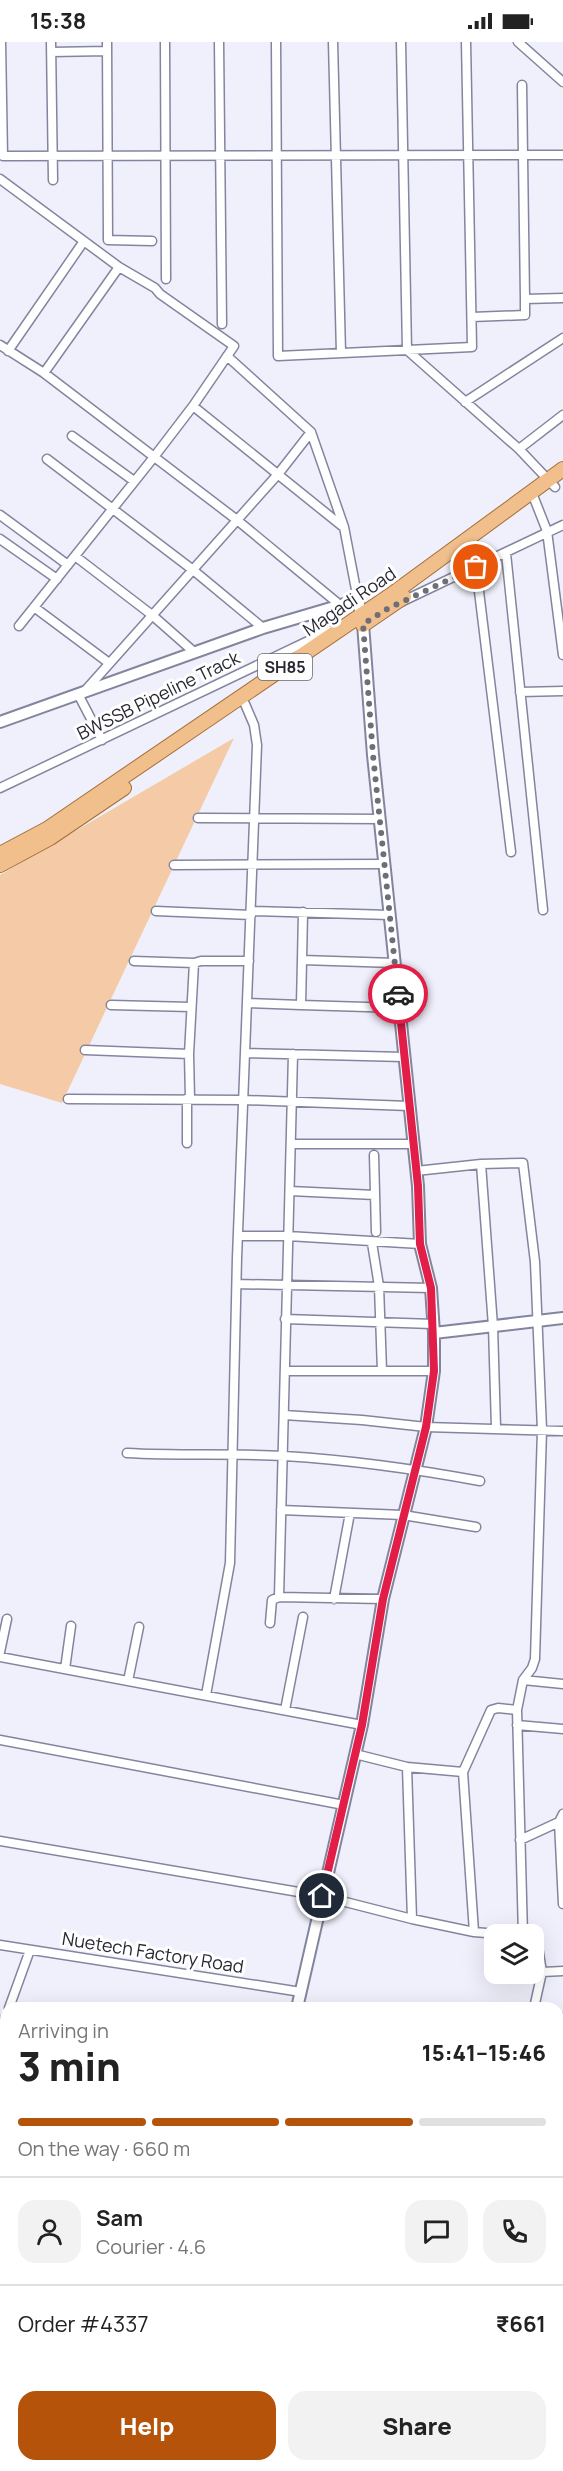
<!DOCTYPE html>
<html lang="en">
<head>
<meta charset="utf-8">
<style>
	:root { --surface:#fff; --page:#f2f2f2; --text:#222; --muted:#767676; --line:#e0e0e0; --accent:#b45309 }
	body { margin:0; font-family:Manrope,sans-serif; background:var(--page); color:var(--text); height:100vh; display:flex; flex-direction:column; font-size:22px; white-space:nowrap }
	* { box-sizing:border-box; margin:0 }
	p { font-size:20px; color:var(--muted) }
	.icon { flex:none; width:33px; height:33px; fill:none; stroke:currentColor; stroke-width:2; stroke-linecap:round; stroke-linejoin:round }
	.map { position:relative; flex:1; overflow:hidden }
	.drawer { position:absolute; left:0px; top:1960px; width:564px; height:470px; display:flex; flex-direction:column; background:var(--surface); border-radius:18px 18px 0 0; box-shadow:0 6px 24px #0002 }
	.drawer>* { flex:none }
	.tools { position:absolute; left:484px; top:1882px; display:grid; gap:12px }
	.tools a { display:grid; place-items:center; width:60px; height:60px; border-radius:12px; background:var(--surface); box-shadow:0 6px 24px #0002; font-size:30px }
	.pin { position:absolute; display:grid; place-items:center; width:51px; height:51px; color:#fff; margin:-26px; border:3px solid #fff; border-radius:50%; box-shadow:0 2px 6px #0007 }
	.courier { position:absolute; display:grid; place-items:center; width:60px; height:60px; margin:-30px; border:4px solid #e11d48; border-radius:50%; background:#fff; color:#222; box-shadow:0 2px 8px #0007 }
	.summary em { font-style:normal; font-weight:800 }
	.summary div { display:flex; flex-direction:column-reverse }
	.summary { display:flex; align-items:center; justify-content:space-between; height:102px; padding:0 18px }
	h1 { font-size:39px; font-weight:800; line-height:45px }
	.bar { display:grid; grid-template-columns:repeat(4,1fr); gap:9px 6px; align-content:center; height:72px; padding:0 18px }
	.bar i { height:8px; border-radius:4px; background:var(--line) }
	.bar .active { background:var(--accent) }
	.bar p { grid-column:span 4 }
	.line { display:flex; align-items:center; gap:15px; padding:0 18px; border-top:2px solid var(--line) }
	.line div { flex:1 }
	.round { display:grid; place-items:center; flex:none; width:63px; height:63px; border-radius:18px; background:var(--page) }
	.cta { display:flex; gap:12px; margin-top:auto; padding:12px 18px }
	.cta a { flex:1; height:69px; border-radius:18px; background:var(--accent); color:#fff; font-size:24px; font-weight:800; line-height:69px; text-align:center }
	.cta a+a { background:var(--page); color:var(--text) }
	.status { display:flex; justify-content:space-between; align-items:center; height:42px; padding:0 30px; background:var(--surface); direction:ltr }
	.status svg { height:16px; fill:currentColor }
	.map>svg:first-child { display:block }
	.grass { fill:#f4cba6 }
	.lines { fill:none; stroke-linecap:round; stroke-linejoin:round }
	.minor-casing { stroke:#83859e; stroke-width:11 }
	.tertiary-casing { stroke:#83859e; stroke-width:14 }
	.primary-casing { stroke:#a46e39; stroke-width:16 }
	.minor { stroke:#fff; stroke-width:8 }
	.tertiary { stroke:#fff; stroke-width:10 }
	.primary { stroke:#f1bf8b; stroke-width:14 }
	.done { stroke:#6d6e78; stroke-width:6; stroke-dasharray:0 10.8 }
	.route { stroke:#e11d48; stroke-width:8 }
	.labels { text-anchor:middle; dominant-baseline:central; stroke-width:6; stroke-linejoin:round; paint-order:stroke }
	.shield { fill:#fefefe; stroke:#68686f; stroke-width:1.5 }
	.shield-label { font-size:16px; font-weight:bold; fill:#272832 }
	.street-label { font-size:18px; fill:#272832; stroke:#fefefe }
</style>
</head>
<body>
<div class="status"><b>15:38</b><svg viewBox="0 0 49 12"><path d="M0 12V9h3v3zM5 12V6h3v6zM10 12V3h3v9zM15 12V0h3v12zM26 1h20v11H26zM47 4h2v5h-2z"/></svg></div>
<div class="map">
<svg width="563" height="2429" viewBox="0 0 563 2429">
	<rect width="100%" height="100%" fill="#eff0fb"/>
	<!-- grass -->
	<path class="grass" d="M234,696L62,1061L0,1042V833Z"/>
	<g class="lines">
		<!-- minor casing -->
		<g class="minor-casing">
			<path id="minor" d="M1,0L3,114L563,113
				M51,0L53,138
				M107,0L108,198L152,199
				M165,0L166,237
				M219,0L222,282
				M276,0L278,314L472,305L466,0
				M333,0L341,311
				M401,0L407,308L519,407L555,445
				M518,0L563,40
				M51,10L107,9
				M522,43L525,257
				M0,137L119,225L155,246L160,252L234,304L193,364L154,415L19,584
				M472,275L525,273V257L563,256
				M0,303L44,331L237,478L340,563
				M8,309L84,199
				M227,314L311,390L344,485L358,558
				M44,331L119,225
				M465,360L563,296
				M193,364L342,484
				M72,394L134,439
				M519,407L563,373
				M47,417L193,528L263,586
				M532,451L547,489L563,613
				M0,473L68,523
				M0,497L57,537
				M506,511L543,868
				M75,514L152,573L194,610
				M476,525L511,810
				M401,560L563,483
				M34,565L109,621
				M84,650L279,431L311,390
				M520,650L563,649
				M78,652L102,698
				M0,746L329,589
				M198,776L380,777
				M174,823L385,822
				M156,869L251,873
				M251,869L390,873
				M302,918L303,870
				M134,919L194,921
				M395,921L302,918L301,963L399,966
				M247,961L301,963
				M111,963L191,965
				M85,1008L189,1012
				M245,1011L404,1015
				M68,1057L244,1058L409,1064
				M190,1057L189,1012L194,921L201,919H249
				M187,1101V1057
				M291,1102H413
				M374,1113L376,1190
				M481,1122L493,1284L496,1386
				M416,1129L481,1122L523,1121L535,1220L542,1388L535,1617L532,1626L523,1638L517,1668L498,1666L491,1668L463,1730
				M290,1149L375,1153
				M238,1194H288L420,1202
				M372,1201L379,1244L382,1329
				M237,1242L431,1246
				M285,1277L433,1282
				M285,1329H434
				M284,1373L362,1378L426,1385L563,1389
				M127,1411C180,1414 232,1411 284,1414C350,1418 415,1427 480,1439
				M281,1468L403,1473L476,1485
				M279,1555L293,1012
				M334,1557L350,1471
				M270,1581L272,1558L279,1555L383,1557
				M0,1610L7,1577
				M0,1615L362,1683
				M65,1627L71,1584
				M523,1638L563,1642
				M128,1639L139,1585
				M206,1653L230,1521L237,1216L257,703L254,683L245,662
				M285,1668L303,1575
				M517,1668L523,1893
				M517,1683L563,1687
				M0,1698L344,1763
				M355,1712L407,1725L463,1730L474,1890
				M407,1725L412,1877
				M559,1780L563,1862
				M520,1798L559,1780L563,1772
				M0,1799L322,1854L412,1877L474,1890L510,1893
				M534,1902L538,1905L542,1930L563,1929
				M0,1903L301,1950
				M9,1966L30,1908
				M534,1966L542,1930
				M558,1976H563
				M0,1991L6,1974
				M0,2279L6,2281
				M558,2324L563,2326
				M558,2373L563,2375
				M558,2424L563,2426
				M450,2429L452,2424"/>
		</g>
		<!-- tertiary casing -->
		<g class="tertiary-casing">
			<path id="tertiary" d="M0,680L263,586L358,558L363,582L373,713L418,1144L420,1202L431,1246L434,1291V1329L426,1385L383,1557L362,1683L297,1966
				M434,1291L563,1276
				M266,2424V2429
				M394,2424L403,2429"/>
		</g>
		<!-- primary casing -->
		<g class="primary-casing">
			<path id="primary" d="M363,583L404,555
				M0,812L47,787L395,550L563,427
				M0,823L50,796L124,746"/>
		</g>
		<!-- minor -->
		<use href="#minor" class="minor"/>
		<!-- tertiary -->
		<use href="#tertiary" class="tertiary"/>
		<!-- primary -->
		<use href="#primary" class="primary"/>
	</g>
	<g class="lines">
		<!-- done -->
		<path class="done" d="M398,952L373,713L363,582L389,566L476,525"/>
		<!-- route -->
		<path class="route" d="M322,1854L362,1683L383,1557L426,1385L434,1329L431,1246L420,1202L418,1144L398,952"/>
	</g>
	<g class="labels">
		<!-- shield labels -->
		<rect class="shield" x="258" y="612" width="54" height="26" rx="4.5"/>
		<g class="shield-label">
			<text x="285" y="625">SH85</text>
		</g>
		<!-- street labels -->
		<g class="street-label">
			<text transform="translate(349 559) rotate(-34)">Magadi Road</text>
			<text transform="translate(158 653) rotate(-26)">BWSSB Pipeline Track</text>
			<text transform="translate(153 1910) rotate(9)">Nuetech Factory Road</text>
		</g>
	</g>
</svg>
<div class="tools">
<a><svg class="icon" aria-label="layers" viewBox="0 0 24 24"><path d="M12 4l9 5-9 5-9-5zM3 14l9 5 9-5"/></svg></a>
</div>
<div class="pin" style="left:476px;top:525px;background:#ea580c"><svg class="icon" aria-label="bag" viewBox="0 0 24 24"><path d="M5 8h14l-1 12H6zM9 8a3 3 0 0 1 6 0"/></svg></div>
<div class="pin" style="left:322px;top:1854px;background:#1f2937"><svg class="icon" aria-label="home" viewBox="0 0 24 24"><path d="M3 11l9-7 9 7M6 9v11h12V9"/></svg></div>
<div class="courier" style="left:398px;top:952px"><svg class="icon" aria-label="car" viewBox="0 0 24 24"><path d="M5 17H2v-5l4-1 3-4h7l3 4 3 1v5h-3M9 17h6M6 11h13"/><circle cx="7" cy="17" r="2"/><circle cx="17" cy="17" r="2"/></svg></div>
<section class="drawer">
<div class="summary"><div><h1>3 min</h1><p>Arriving in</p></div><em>15:41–15:46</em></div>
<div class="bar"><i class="active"></i><i class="active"></i><i class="active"></i><i></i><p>On the way · 660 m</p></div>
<div class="line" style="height:108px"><a class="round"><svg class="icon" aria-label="person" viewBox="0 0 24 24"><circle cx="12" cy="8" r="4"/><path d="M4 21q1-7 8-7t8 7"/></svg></a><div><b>Sam</b><p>Courier · 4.6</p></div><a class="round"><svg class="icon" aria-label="chat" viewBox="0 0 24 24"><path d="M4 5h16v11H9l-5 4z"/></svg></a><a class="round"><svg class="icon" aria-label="phone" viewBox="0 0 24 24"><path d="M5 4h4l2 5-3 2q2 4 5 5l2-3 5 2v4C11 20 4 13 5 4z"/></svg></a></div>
<div class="line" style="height:78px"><div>Order #4337</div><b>₹661</b></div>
<div class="cta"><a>Help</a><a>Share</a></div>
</section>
</div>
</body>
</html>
